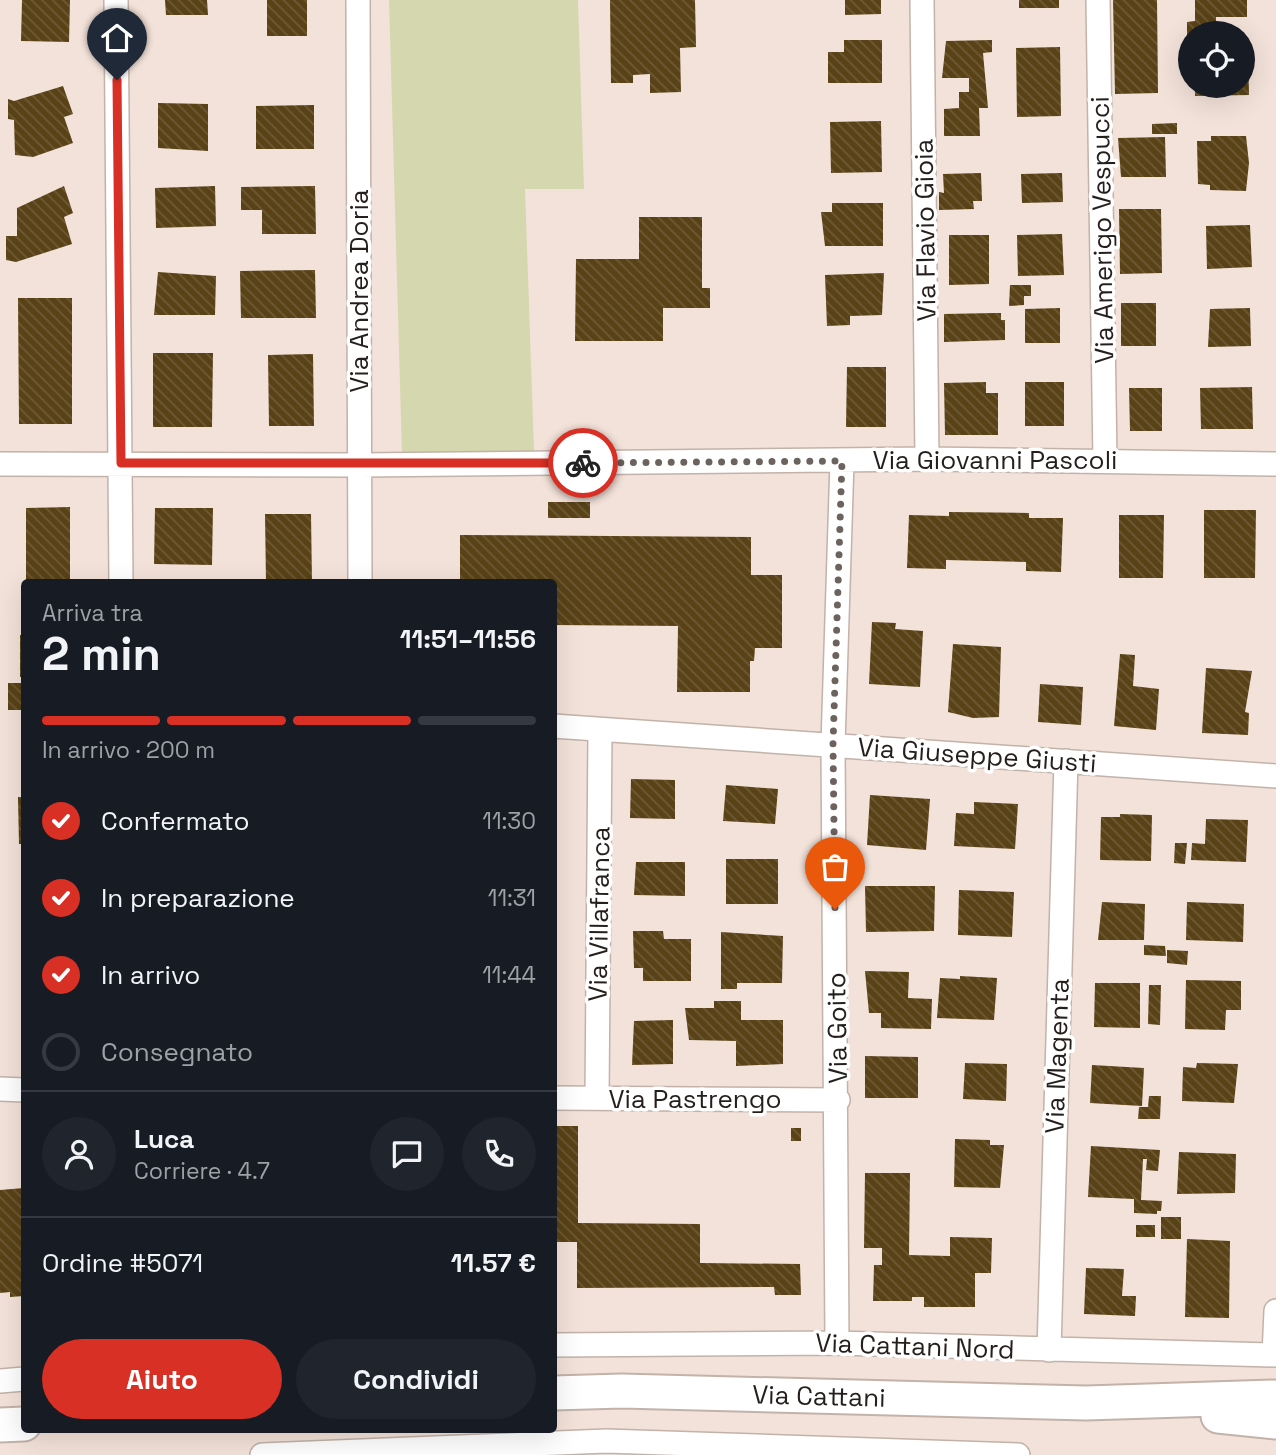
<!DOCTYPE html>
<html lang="it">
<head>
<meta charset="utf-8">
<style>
	:root { --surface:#171b24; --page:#20242c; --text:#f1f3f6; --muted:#9ea1a6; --line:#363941; --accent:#d93025 }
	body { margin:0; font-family:"Space Grotesk",sans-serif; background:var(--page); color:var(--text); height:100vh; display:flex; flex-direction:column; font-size:26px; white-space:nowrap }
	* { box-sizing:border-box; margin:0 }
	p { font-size:23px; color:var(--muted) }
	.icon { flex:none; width:38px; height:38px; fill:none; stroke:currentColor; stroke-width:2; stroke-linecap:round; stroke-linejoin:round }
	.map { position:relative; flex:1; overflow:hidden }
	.side { position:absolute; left:21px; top:579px; width:536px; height:854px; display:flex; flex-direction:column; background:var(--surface); border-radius:7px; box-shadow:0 7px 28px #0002 }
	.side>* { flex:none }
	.fabs { position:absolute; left:1178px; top:21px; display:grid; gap:14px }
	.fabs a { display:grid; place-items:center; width:77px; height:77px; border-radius:50%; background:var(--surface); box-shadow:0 7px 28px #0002; font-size:35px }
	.pin { position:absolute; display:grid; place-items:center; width:60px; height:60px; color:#fff; margin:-72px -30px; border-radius:50% 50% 50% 0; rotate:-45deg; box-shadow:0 0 7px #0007 }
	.pin .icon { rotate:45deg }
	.courier { position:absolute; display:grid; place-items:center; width:70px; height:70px; margin:-35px; border:5px solid #d93025; border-radius:50%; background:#fff; color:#222; box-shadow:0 2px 9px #0007 }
	.headline em { font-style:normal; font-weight:700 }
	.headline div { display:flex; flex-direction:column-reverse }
	.headline { display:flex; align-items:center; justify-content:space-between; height:119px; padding:0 21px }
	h1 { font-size:46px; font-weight:700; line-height:52px }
	.bar { display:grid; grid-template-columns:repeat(4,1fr); gap:10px 7px; align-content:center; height:84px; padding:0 21px }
	.bar i { height:9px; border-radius:5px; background:var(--line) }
	.bar .active { background:var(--accent) }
	.bar p { grid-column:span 4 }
	.line { display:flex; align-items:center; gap:18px; padding:0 21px; border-top:2px solid var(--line) }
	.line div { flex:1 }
	.round { display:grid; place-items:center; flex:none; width:74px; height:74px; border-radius:37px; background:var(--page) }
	ol { padding:0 21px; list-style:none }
	li { display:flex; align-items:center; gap:21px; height:77px }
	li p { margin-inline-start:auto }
	li .icon { padding:7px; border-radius:50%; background:var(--accent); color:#fff; stroke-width:4 }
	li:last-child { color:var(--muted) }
	li i { width:38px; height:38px; border:4px solid var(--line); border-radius:50% }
	.button { display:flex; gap:14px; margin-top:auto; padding:14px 21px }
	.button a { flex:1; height:80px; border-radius:42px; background:var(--accent); color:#fff; font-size:28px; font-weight:700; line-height:80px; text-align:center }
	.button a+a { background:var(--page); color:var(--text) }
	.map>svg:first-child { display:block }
	.green { fill:#d5d7af }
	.building { fill:url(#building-back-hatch) }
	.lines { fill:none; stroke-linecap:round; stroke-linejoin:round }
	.street-casing { stroke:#c2b2a9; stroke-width:26 }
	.secondary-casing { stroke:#c2b2a9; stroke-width:37 }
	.street { stroke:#fff; stroke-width:23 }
	.secondary { stroke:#fff; stroke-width:33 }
	.done { stroke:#6d635e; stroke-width:7; stroke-dasharray:0 12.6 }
	.route { stroke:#d93025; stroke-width:9 }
	.labels { text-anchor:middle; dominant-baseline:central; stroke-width:7; stroke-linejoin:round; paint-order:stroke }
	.street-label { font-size:26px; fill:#251f1c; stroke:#fff }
</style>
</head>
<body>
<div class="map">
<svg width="1276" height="1455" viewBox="0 0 1276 1455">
	<defs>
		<pattern id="building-back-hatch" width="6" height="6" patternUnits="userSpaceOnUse" patternTransform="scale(1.75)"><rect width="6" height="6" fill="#594216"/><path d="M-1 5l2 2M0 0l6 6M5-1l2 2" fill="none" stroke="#6d5a37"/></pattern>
	</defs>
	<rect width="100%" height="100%" fill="#f3e2d9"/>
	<!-- green -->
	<path class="green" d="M389,0H578L584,189H525L534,451L402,454Z"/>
	<!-- building -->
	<path class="building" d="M22,0H70L69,42L21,41Z
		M165,0H207L208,15H166Z
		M267,0H307V36H267Z
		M610,0H695L696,47L680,48L681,92L650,93V74L633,75V83H611Z
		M845,0H881V14L845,15Z
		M1019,0H1059V8H1019Z
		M1113,0H1157L1158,93L1115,94Z
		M1195,0H1247V17H1216V33H1190V45H1187V22L1195,21Z
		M844,40H882V83H828V52H844Z
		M992,40V52L983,53L988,108H979L980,136H944V109L959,108V92H969V78H942L946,41Z
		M1242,44H1248L1249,95L1195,96V86H1242Z
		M1060,47L1061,116L1017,117L1016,48Z
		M63,86L73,114L64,117L73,143L33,157L15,155L14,120L8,119V99L14,101Z
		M158,103L208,104V151L158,148Z
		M314,105V149H256V106Z
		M881,121L882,172L831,173L830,122Z
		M1177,123V134H1152V124Z
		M1211,136H1246L1249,163L1246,191L1210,190V185L1198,184L1197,141H1211Z
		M1165,137L1166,177H1121L1118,138Z
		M981,173L982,201H973L974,209L939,210V192L944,193L943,174Z
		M1062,173L1063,202L1022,203L1021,174Z
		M64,186L73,213L64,217L72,244L16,262L6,260V236H17V208Z
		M215,186L216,226L156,228L155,188Z
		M315,186L316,234H262V210H241V187Z
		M832,203H883V246H825L821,212H832Z
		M1119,209H1161L1162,273L1120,274Z
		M639,217H702V288H710V308H663V341H575L576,259H639Z
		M1250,225L1252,267L1207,269L1206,226Z
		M1062,234L1064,275L1018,276L1017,235Z
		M949,235H989V284L949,285Z
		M315,270L316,318H241L240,271Z
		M158,272L216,276L215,315H154Z
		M884,273L882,315L850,316V325L827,326L825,275Z
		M1010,285H1031V296H1024V305L1009,306Z
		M18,298H72V424H19Z
		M1121,303H1156V346H1121Z
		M1060,308V343H1025V309Z
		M1250,308L1251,346L1208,347L1210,309Z
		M995,313H1001V320H1005V340L944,342V314Z
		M153,353H213L212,427H153Z
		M313,354L314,426H269L268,355Z
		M847,367H886V427H846Z
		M986,382V393H998V435H945L944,383Z
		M1025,382H1064V426H1025Z
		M1252,387L1253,429H1201L1200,388Z
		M1129,388H1162V431H1130Z
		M548,502H590V518H548Z
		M70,507V583H26V508Z
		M155,508H213L212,565L154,564Z
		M1204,510H1256L1255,578H1204Z
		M949,512L1029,513V518H1063L1061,572L1026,571V562L946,560V569L907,568L909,515L949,516Z
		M265,514H311L312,583H266Z
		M1119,515H1164L1163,578H1119Z
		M460,535L751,537V575H782V648H755L754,661H750V692H677L678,626L553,625V583H460Z
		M872,622L896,623L895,629L923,631L920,687L869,684Z
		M20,635H24V677H20Z
		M953,644L1001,647L999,717L973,718L948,712Z
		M1120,654L1135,655L1133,686L1159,689L1156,730L1114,726Z
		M1206,668L1252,671L1245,712L1249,713L1248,735L1202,733Z
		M8,683H24V710H8Z
		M1040,684L1083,687L1081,725L1038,722Z
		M631,779L675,780V819L630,818Z
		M726,785L778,789L775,824L723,821Z
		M870,795L930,799L926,850L867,845Z
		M18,797H24V844H19Z
		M974,802L1018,804L1015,849L954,846L956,813L974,814Z
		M1120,814L1152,815L1151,861L1100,860L1101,817H1120Z
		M1206,819L1248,820L1246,862L1191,860L1192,843L1205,844Z
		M1175,843H1187L1185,864L1174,863Z
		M726,859H778V904H726Z
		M636,862H685V896L634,895Z
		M865,886H935L934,931L866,932Z
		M959,890L1014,892L1012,937L958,935Z
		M1102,902L1145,904L1144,940H1098Z
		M1187,902L1244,904L1243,942L1186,940Z
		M633,931H663L664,939H691V981H643V968H634Z
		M721,932L783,936L782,983H737V989H721Z
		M1144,945L1165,946L1166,956L1144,955Z
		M1167,950L1188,951L1187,965L1167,963Z
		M865,971L909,972L908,998L932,999L931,1029L881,1028V1013H869Z
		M960,976L997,978L994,1020L937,1018L940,978L960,979Z
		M1186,980L1241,981V1010H1226L1225,1030L1185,1029Z
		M1095,983H1140V1028L1094,1027Z
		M1149,985H1161L1160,1025L1148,1024Z
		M714,1001H741V1020H783V1064L736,1066V1041L689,1040L685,1008H714Z
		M673,1020V1064L632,1065L634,1021Z
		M865,1056L918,1057V1098H865Z
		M965,1063L1007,1064L1006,1101L963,1099Z
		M1197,1063L1238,1064L1234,1103L1182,1101L1183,1067L1196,1068Z
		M1092,1065L1144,1068L1142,1106L1090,1103Z
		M1149,1096H1161L1160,1119H1138L1139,1107H1148Z
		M553,1126H578V1223L700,1224V1263L800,1264L801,1295H775L774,1287L577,1288V1242H553Z
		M791,1128H801V1141H791Z
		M955,1139L990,1140V1145H1004L1000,1188L954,1187Z
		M1091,1146L1160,1150L1158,1171L1146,1170L1147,1159H1143L1141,1200L1162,1201L1161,1211H1157V1214L1134,1213V1199L1088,1197Z
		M1179,1152L1236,1154L1235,1193L1177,1194Z
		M865,1173H910L909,1255L950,1256V1237L992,1238L991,1273H975V1307H924V1297H912V1301H873L874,1265H882V1248H864Z
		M24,1188V1296L10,1297V1292L0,1293V1190Z
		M1161,1217H1181V1239H1161Z
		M1136,1225H1155V1237H1136Z
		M1187,1239L1230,1241L1229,1318L1185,1317Z
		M1086,1268L1124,1269L1122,1296H1136L1135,1316L1084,1314Z"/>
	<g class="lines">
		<!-- street casing -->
		<g class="street-casing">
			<path id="street" d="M116,0L121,583
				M358,0L360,583
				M922,0L927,459
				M1098,0L1105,460
				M0,464L360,465L927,459L1276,464
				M553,726L1276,776
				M0,1089L24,1090
				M553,1098L838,1100
				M597,1098L600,730
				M837,1343L833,744L842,461
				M553,1345L837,1343L1276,1355
				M1049,1350L1066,761
				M1274,1355L1276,1311
				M0,1381L24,1379
				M262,1455L606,1441L1018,1455"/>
		</g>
		<!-- secondary casing -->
		<g class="secondary-casing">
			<g id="secondary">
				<path id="s1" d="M553,1393L622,1391L1086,1403L1276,1397"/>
				<path d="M1218,1416L1276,1422"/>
				<path d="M0,1425L24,1424"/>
			</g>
		</g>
		<!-- street -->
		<use href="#street" class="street"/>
		<!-- secondary -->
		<use href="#secondary" class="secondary"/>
	</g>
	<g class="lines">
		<!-- done -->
		<path class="done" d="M583,463L842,461L833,744L835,909"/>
		<!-- route -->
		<path class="route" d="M117,80L121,463H583"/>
	</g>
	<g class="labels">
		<!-- street labels -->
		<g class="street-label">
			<text transform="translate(925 230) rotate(-91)">Via Flavio Gioia</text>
			<text transform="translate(1102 230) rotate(-91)">Via Amerigo Vespucci</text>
			<text transform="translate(359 291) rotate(-90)">Via Andrea Doria</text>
			<text x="995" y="460">Via Giovanni Pascoli</text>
			<text transform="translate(977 755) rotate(4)">Via Giuseppe Giusti</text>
			<text transform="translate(599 914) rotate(-89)">Via Villafranca</text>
			<text transform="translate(837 1028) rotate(-91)">Via Goito</text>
			<text transform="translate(1057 1056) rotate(-88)">Via Magenta</text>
			<text x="695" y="1099">Via Pastrengo</text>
			<text transform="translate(915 1346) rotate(2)">Via Cattani Nord</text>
			<text stroke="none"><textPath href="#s1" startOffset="266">Via Cattani</textPath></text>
		</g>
	</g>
</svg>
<div class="fabs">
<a><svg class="icon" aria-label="locate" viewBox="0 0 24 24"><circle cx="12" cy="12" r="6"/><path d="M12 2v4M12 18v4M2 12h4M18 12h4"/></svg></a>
</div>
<div class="pin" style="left:835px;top:909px;background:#ea580c"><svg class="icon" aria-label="bag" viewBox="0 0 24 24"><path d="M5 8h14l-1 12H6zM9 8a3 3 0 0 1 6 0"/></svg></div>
<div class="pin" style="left:117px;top:80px;background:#1f2937"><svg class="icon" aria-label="home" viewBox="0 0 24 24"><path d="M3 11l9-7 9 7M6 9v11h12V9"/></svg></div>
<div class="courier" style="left:583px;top:463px"><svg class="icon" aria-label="bike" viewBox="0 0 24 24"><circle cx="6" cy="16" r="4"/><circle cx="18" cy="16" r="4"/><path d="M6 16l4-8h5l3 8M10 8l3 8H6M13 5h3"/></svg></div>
<section class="side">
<div class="headline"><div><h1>2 min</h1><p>Arriva tra</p></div><em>11:51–11:56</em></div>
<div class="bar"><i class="active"></i><i class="active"></i><i class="active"></i><i></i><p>In arrivo · 200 m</p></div>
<ol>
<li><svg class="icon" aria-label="check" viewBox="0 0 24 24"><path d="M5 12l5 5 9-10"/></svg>Confermato<p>11:30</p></li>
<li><svg class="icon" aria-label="check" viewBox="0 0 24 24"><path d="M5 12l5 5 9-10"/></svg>In preparazione<p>11:31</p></li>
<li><svg class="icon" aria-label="check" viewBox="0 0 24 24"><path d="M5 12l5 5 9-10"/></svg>In arrivo<p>11:44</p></li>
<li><i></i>Consegnato</li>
</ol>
<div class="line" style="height:126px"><a class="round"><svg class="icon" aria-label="person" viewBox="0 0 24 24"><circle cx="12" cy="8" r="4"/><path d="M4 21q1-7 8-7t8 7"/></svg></a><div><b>Luca</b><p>Corriere · 4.7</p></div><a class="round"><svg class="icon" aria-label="chat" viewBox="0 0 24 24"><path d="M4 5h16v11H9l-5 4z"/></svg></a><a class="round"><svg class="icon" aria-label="phone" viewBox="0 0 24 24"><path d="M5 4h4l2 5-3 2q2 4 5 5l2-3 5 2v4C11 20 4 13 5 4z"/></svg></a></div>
<div class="line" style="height:91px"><div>Ordine #5071</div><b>11.57 €</b></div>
<div class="button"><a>Aiuto</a><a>Condividi</a></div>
</section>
</div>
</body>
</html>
